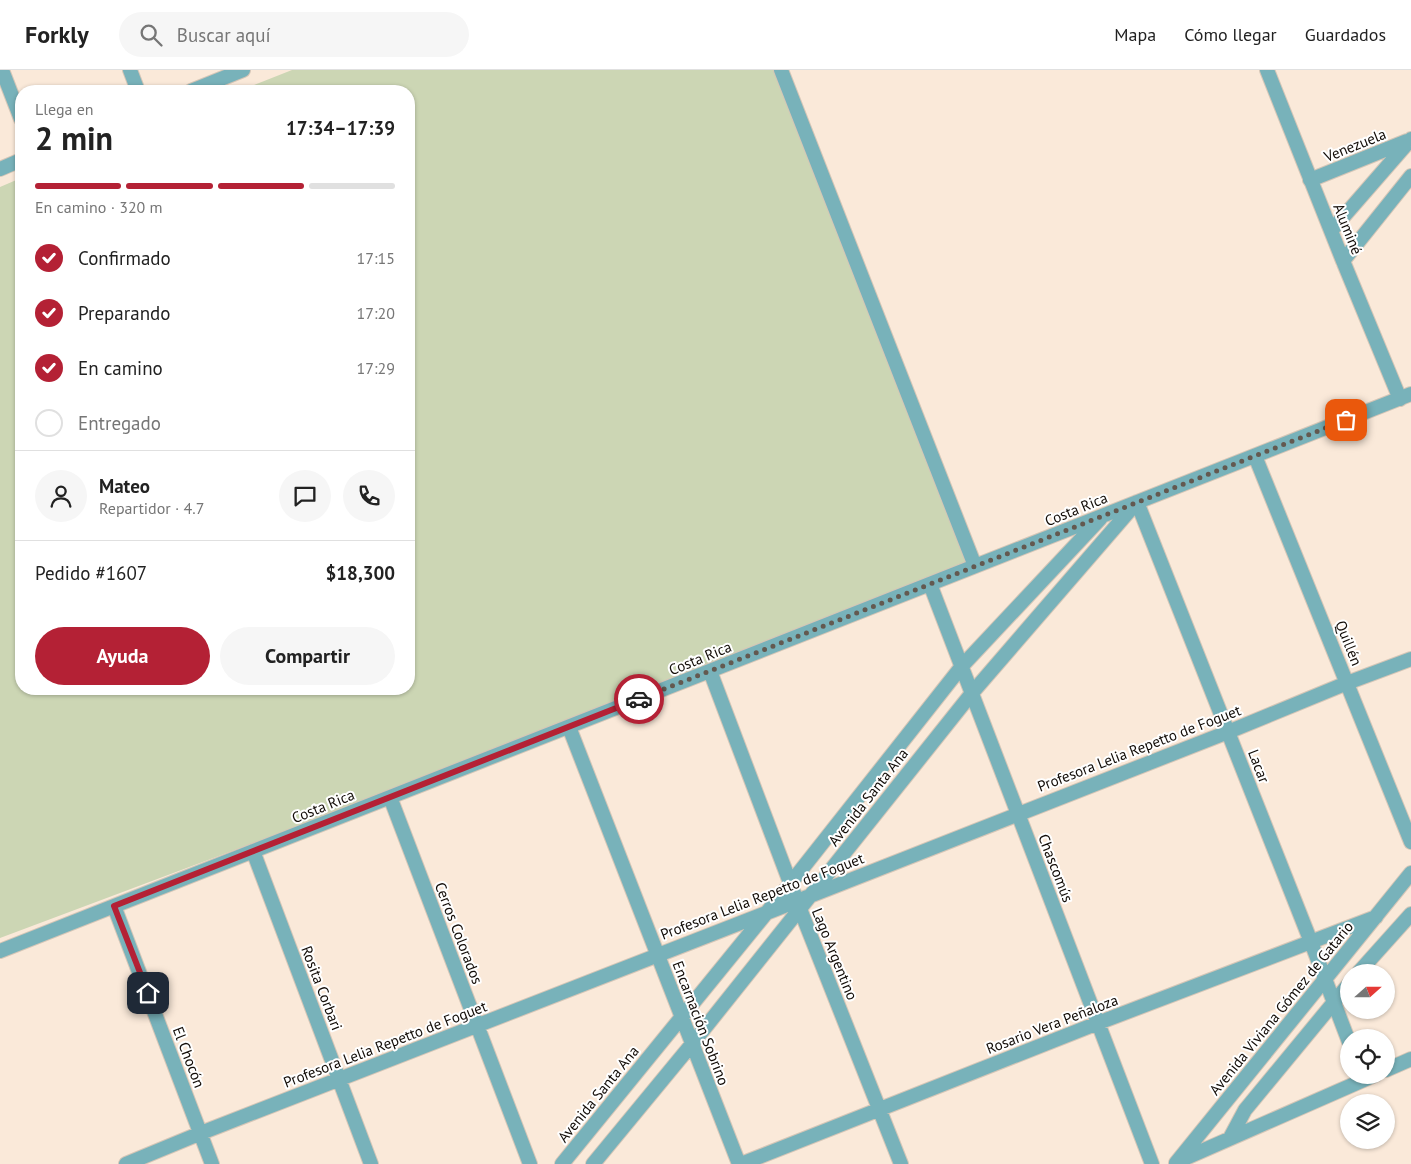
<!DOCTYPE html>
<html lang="es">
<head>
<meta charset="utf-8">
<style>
	:root { --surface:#fff; --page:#f6f6f6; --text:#222; --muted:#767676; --line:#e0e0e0; --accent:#b42135 }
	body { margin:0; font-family:"PT Sans",sans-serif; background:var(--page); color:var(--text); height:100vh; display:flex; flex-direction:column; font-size:19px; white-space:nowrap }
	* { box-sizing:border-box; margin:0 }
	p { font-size:16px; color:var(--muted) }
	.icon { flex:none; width:28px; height:28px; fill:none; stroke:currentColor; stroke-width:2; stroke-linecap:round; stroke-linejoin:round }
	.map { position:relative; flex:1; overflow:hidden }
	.details { position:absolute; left:15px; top:15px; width:400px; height:610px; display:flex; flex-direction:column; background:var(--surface); border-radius:20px; box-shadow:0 1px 4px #0004 }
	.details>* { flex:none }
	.needle { width:32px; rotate:69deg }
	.buttons { position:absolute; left:1340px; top:894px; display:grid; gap:10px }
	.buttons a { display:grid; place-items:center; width:55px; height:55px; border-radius:50%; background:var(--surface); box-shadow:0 1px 4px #0004; font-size:25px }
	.pin { position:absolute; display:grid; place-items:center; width:42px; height:42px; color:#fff; margin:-21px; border-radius:10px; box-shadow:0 2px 8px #0006 }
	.courier { position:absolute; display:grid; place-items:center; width:50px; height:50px; margin:-25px; border:4px solid #b42135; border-radius:50%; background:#fff; color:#222; box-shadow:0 1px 6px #0007 }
	.overview em { font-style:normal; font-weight:700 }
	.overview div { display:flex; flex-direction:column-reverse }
	.overview { display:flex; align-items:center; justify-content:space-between; height:85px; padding:0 20px }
	h1 { font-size:32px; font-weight:700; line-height:38px }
	.bar { display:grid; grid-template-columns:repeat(4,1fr); gap:8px 5px; align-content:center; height:60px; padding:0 20px }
	.bar i { height:6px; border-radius:4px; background:var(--line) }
	.bar .selected { background:var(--accent) }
	.bar p { grid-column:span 4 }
	.line { display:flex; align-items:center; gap:12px; padding:0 20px; border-top:1px solid var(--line) }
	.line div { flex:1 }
	.round { display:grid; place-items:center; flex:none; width:52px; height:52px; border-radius:26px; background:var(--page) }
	ol { padding:0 20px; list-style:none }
	li { display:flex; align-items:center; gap:15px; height:55px }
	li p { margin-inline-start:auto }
	li .icon { padding:5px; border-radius:50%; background:var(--accent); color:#fff; stroke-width:4 }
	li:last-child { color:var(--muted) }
	li i { width:28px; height:28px; border:2px solid var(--line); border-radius:50% }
	.button { display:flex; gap:10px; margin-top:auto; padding:10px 20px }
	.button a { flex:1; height:58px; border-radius:30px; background:var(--accent); color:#fff; font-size:20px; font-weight:700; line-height:58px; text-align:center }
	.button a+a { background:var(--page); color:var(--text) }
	header { display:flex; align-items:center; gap:30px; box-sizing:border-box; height:70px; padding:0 25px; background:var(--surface); border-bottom:1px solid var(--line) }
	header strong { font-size:24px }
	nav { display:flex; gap:28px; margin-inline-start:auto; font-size:18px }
	.search { width:350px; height:45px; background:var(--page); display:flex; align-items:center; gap:12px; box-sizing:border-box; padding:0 18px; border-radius:28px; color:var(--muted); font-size:19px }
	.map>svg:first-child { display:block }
	.green { fill:#ccd6b4 }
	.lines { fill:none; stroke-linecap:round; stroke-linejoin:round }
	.minor-casing { stroke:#d5c6b7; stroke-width:16 }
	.minor { stroke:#78b2ba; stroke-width:14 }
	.done { stroke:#635950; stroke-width:5; stroke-dasharray:0 9 }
	.route { stroke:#b42135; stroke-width:6 }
	.labels { text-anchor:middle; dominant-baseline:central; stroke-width:4; stroke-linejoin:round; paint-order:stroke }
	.street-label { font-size:15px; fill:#120c07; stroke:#fff }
</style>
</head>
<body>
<header>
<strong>Forkly</strong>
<div class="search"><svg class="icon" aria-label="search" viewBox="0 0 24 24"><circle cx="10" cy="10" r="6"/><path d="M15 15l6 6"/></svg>Buscar aquí</div>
<nav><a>Mapa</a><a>Cómo llegar</a><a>Guardados</a></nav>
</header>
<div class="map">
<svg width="1411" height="1094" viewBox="0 0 1411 1094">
	<rect width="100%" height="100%" fill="#fae9d9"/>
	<!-- green -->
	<path class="green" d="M292,0H780L970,494L384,724L0,868V117L21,108V619H409V21H239Z"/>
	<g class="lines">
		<!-- minor casing -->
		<g class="minor-casing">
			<path id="minor" d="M2,0L21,49
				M130,0L138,21
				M781,0L975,496
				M1267,0L1343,191L1400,329
				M191,21L243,0
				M0,99L21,90
				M1310,110L1407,71
				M1331,161L1411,69
				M1343,191L1411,106
				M1255,386L1411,772
				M930,514L1152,1094
				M710,601L800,839L901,1094
				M569,657L739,1094
				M390,727L530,1094
				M253,781L371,1094
				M114,836L212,1094
				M0,881L1411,324
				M1359,902L1411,844
				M1386,1000L1411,989
				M1230,1068L1245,1040L1349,914
				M1179,1091L1375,1005
				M1176,1093L1411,803
				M126,1094L201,1063L797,831L1228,662L1347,613L1411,589
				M562,1094L790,814L962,596L1100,449
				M593,1094L692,974L972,623L1137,432L1311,872L1349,972
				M741,1094L1098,953L1376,847"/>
		</g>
		<!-- minor -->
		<use href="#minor" class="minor"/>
	</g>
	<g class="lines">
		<!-- done -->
		<path class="done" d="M639,629L1346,350"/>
		<!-- route -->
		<path class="route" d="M148,923L114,836L639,629"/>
	</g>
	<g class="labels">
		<!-- street labels -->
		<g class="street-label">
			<text transform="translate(1355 75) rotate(-22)">Venezuela</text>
			<text transform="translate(1348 159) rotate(68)">Aluminé</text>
			<text transform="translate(1076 439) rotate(-22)">Costa Rica</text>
			<text transform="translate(1349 573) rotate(68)">Quillén</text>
			<text transform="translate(700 588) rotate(-22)">Costa Rica</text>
			<text transform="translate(1139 678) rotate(-21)">Profesora Lelia Repetto de Foguet</text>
			<text transform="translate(1259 696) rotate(69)">Lacar</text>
			<text transform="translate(868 727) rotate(-52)">Avenida Santa Ana</text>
			<text transform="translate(323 736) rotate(-22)">Costa Rica</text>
			<text transform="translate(1056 798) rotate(69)">Chascomús</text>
			<text transform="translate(762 826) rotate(-21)">Profesora Lelia Repetto de Foguet</text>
			<text transform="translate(459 863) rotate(69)">Cerros Colorados</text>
			<text transform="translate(835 884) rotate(68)">Lago Argentino</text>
			<text transform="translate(322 918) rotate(69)">Rosita Corbari</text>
			<text transform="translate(1281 938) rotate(-51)">Avenida Viviana Gómez de Gatario</text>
			<text transform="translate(701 953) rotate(69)">Encarnación Sobrino</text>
			<text transform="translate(1052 954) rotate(-21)">Rosario Vera Peñaloza</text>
			<text transform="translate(385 974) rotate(-21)">Profesora Lelia Repetto de Foguet</text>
			<text transform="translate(189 987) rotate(69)">El Chocón</text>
			<text transform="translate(598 1024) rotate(-51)">Avenida Santa Ana</text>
		</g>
	</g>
</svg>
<div class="buttons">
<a><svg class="needle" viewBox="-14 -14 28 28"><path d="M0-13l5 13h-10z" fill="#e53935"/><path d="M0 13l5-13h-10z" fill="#767676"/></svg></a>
<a><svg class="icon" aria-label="locate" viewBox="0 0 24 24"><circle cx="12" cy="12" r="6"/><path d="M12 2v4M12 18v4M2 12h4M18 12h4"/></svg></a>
<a><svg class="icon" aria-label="layers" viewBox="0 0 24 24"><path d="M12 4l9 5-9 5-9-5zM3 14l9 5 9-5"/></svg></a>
</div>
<div class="pin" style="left:1346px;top:350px;background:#ea580c"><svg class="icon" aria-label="bag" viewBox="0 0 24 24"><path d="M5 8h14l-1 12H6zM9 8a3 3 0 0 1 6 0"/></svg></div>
<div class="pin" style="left:148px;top:923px;background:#1f2937"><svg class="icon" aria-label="home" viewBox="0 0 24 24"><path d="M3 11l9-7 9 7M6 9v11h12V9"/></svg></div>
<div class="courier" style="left:639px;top:629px"><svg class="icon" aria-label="car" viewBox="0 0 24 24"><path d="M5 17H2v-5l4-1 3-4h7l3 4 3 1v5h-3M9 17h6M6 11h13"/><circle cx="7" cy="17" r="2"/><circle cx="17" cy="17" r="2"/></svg></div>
<section class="details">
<div class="overview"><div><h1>2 min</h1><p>Llega en</p></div><em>17:34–17:39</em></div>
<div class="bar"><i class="selected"></i><i class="selected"></i><i class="selected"></i><i></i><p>En camino · 320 m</p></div>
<ol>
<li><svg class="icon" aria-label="check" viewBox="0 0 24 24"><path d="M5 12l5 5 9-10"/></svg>Confirmado<p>17:15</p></li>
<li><svg class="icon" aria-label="check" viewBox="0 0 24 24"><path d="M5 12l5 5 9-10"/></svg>Preparando<p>17:20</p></li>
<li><svg class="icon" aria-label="check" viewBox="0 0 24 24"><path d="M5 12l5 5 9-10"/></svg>En camino<p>17:29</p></li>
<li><i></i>Entregado</li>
</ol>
<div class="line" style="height:90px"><a class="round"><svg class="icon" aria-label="person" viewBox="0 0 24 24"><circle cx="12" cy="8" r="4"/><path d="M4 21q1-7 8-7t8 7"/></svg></a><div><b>Mateo</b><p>Repartidor · 4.7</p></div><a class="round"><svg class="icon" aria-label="chat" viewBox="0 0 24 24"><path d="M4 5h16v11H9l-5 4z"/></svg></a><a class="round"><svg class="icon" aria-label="phone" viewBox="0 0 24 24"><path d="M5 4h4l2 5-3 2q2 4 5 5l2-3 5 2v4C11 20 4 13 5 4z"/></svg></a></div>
<div class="line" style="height:65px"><div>Pedido #1607</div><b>$18,300</b></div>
<div class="button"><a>Ayuda</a><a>Compartir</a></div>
</section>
</div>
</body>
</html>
